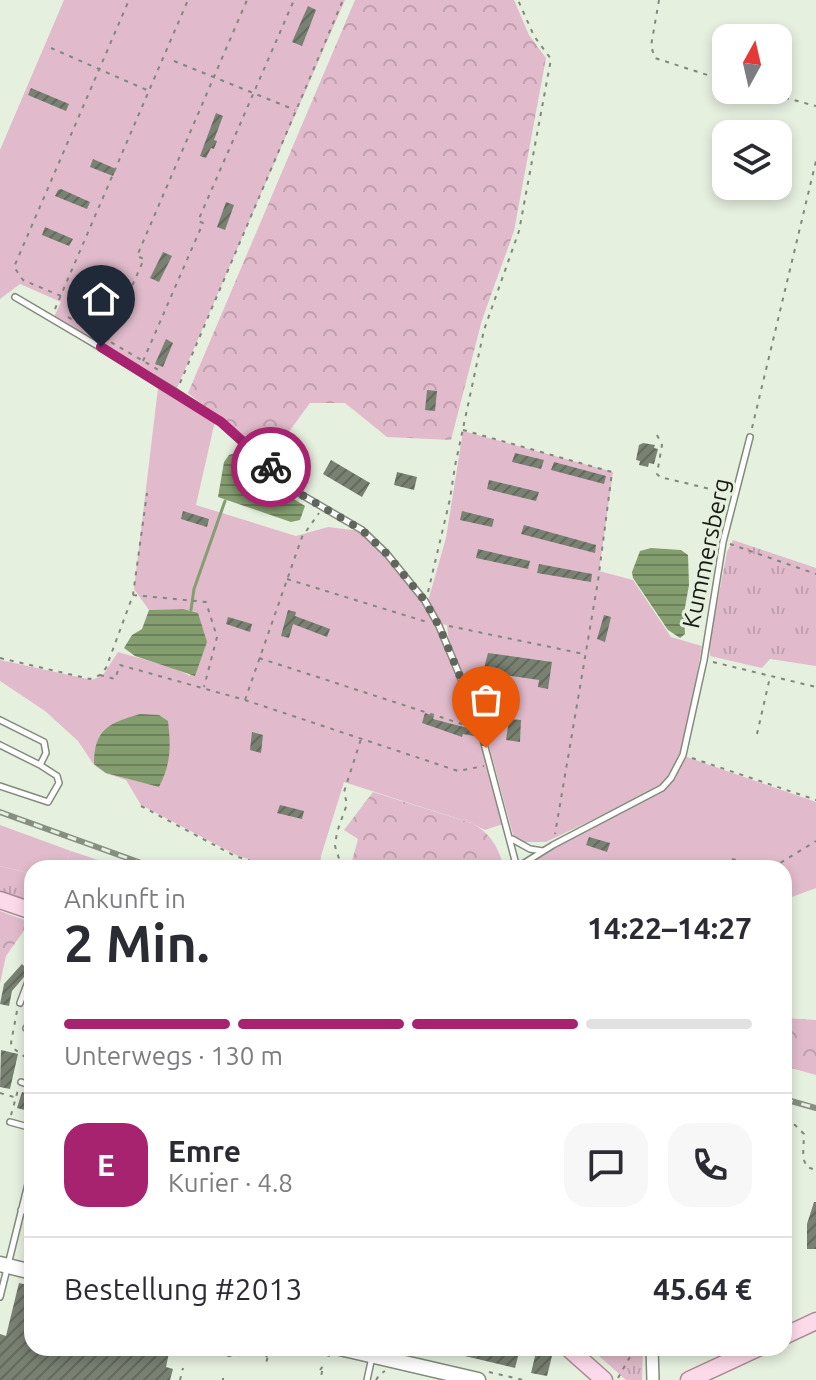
<!DOCTYPE html>
<html lang="de">
<head>
<meta charset="utf-8">
<style>
	:root { --surface:#fff; --page:#f7f7f7; --text:#2b2b33; --muted:#7c7c81; --line:#e1e1e2; --accent:#a7236f }
	body { margin:0; font-family:Ubuntu,sans-serif; background:var(--page); color:var(--text); height:100vh; display:flex; flex-direction:column; font-size:30px; white-space:nowrap }
	* { box-sizing:border-box; margin:0 }
	p { font-size:26px; color:var(--muted) }
	.icon { flex:none; width:44px; height:44px; fill:none; stroke:currentColor; stroke-width:2; stroke-linecap:round; stroke-linejoin:round }
	.map { position:relative; flex:1; overflow:hidden }
	.details { position:absolute; left:24px; top:860px; width:768px; height:496px; display:flex; flex-direction:column; background:var(--surface); border-radius:24px; box-shadow:0 4px 12px #0003 }
	.details>* { flex:none }
	.needle { width:52px; rotate:8deg }
	.controls { position:absolute; left:712px; top:24px; display:grid; gap:16px }
	.controls a { display:grid; place-items:center; width:80px; height:80px; border-radius:16px; background:var(--surface); box-shadow:0 4px 12px #0003; font-size:40px }
	.pin { position:absolute; display:grid; place-items:center; width:68px; height:68px; color:#fff; margin:-82px -34px; border-radius:50% 50% 50% 0; rotate:-45deg; box-shadow:0 0 8px #0007 }
	.pin .icon { rotate:45deg }
	.courier { position:absolute; display:grid; place-items:center; width:80px; height:80px; margin:-40px; border:6px solid #a7236f; border-radius:50%; background:#fff; color:#222; box-shadow:0 2px 10px #0007 }
	.head em { font-style:normal; font-weight:700 }
	.head div { display:flex; flex-direction:column-reverse }
	.head { display:flex; align-items:center; justify-content:space-between; height:136px; padding:0 40px }
	h1 { font-size:52px; font-weight:700; line-height:60px }
	.bar { display:grid; grid-template-columns:repeat(4,1fr); gap:12px 8px; align-content:center; height:96px; padding:0 40px }
	.bar i { height:10px; border-radius:6px; background:var(--line) }
	.bar .on { background:var(--accent) }
	.bar p { grid-column:span 4 }
	.line { display:flex; align-items:center; gap:20px; padding:0 40px; border-top:2px solid var(--line) }
	.line div { flex:1 }
	.round { display:grid; place-items:center; flex:none; width:84px; height:84px; border-radius:24px; background:var(--page) }
	.map>svg:first-child { display:block }
	.grass { fill:url(#grass-tufts) }
	.forest { fill:url(#forest-crowns) }
	.green { fill:#e1bbcb }
	.water { fill:url(#water-rules) }
	.lines { fill:none; stroke-linecap:round; stroke-linejoin:round }
	.stream { stroke:#859e70; stroke-width:3 }
	.building { fill:url(#building-hatch) }
	.service-casing { stroke:#828b7c; stroke-width:8 }
	.minor-casing { stroke:#828b7c; stroke-width:14 }
	.secondary-casing { stroke:#828b7c; stroke-width:17 }
	.primary-casing { stroke:#ad8896; stroke-width:19 }
	.path { stroke:#81877c; stroke-width:2; stroke-dasharray:4 6; stroke-linecap:butt }
	.service { stroke:#fff; stroke-width:5 }
	.minor { stroke:#fff; stroke-width:11 }
	.secondary { stroke:#fff; stroke-width:14 }
	.primary { stroke:#fddae9; stroke-width:16 }
	.rail-casing { stroke:#878e82; stroke-width:6 }
	.rail { stroke:#e6f0df; stroke-width:3; stroke-dasharray:9; stroke-linecap:butt }
	.done { stroke:#61665c; stroke-width:8; stroke-dasharray:0 14.4 }
	.route { stroke:#a7236f; stroke-width:10 }
	.labels { text-anchor:middle; dominant-baseline:central; stroke-width:6; stroke-linejoin:round; paint-order:stroke }
	.street-label { font-size:24px; fill:#191c16; stroke:#e6f0df }
</style>
</head>
<body>
<div class="map">
<svg width="816" height="1380" viewBox="0 0 816 1380">
	<defs>
		<pattern id="grass-tufts" width="24" height="20" patternUnits="userSpaceOnUse" patternTransform="scale(2)"><rect width="24" height="20" fill="#e1bbcb"/><path d="M3 7l-1-3M5 7V3M7 7l1-3M15 17l-1-3M17 17v-4M19 17l1-3" fill="none" stroke="#c0a0ae"/></pattern>
		<pattern id="forest-crowns" width="20" height="18" patternUnits="userSpaceOnUse" patternTransform="scale(2)"><rect width="20" height="18" fill="#e1bbcb"/><path d="M2 6a3 3 0 1 1 6 0M12 15a3 3 0 1 1 6 0" fill="none" stroke="#c0a0ae"/></pattern>
		<pattern id="water-rules" width="6" height="5" patternUnits="userSpaceOnUse" patternTransform="scale(2)"><rect width="6" height="5" fill="#859e70"/><path d="M0 2.5h6" fill="none" stroke="#6c805b"/></pattern>
		<pattern id="building-hatch" width="6" height="6" patternUnits="userSpaceOnUse" patternTransform="scale(2)"><rect width="6" height="6" fill="#798173"/><path d="M-1 1l2-2M0 6l6-6M5 7l2-2" fill="none" stroke="#62695d"/></pattern>
	</defs>
	<rect width="100%" height="100%" fill="#e6f0df"/>
	<!-- grass -->
	<path class="grass" d="M733,540L816,568V666L770,659L762,668L710,656V640L727,552Z
		M71,851L122,868H64Z
		M0,866L32,874V905L0,893Z
		M590,1348H643L642,1380H626Z"/>
	<!-- forest -->
	<path class="forest" d="M355,0H514L529,35L546,58L514,231L482,320L451,440L387,437L345,403H310L269,459L188,393Z
		M373,792L471,823C490,832 499,848 504,868H350L358,839L344,830Z
		M0,911L30,922L6,956L0,983Z
		M784,1018L816,1020V1075L784,1066Z"/>
	<!-- green -->
	<path class="green" d="M64,0H345L176,390L54,317L61,302L20,284L0,299V150Z
		M158,388L215,421L196,505L296,536L328,527L360,531L386,556L424,602L438,629L478,726L503,824L485,830L471,823L344,782L321,856L320,868H276L236,855L141,805L126,780L105,773L94,765L78,741L45,711L0,681V660L92,680L103,675L118,652L177,669L190,676L183,609L149,610L134,589Z
		M463,431L613,472L599,571L633,580L671,637L702,646C693,689 690,756 659,788L546,842H515L483,724L449,643L447,625L441,624L428,601L446,538Z
		M684,756L816,802V888L784,900V868H524L560,845L663,791L672,782Z
		M0,825L71,851L64,868H32V874L0,866Z"/>
	<!-- water -->
	<path class="water" d="M238,452L270,484L305,506L300,520L291,522L218,497L224,462L229,455Z
		M651,548L681,550L688,555L689,585L684,613L685,634L680,638L668,630L633,578L632,572L640,551Z
		M183,609L198,613L207,642L195,676L135,656L124,648L132,635L142,629L149,610Z
		M140,714L159,715L168,721C171,746 171,764 159,787L106,773L94,764C94,729 109,723 140,714Z"/>
	<g class="lines">
		<!-- stream -->
		<path class="stream" d="M191,610L194,589L225,501"/>
	</g>
	<!-- building -->
	<path class="building" d="M308,6L316,10L302,46L292,42Z
		M31,88L69,104L66,111L28,95Z
		M216,113L223,116L214,140L217,141L214,149L211,148L206,158L200,156Z
		M93,159L116,169L113,176L90,167Z
		M61,189L90,202L87,209L55,196L58,190Z
		M226,202L234,205L225,230L217,227Z
		M45,227L73,239L69,246L42,235Z
		M163,252L172,256L159,282L150,278Z
		M166,339L173,343L163,367L155,364Z
		M427,390L437,391L435,411L425,410Z
		M643,443L655,445L654,448L658,449L654,464L649,463L648,467L639,465L640,461L636,460L639,445Z
		M515,453L544,460L541,469L512,462Z
		M331,460L370,483L362,497L323,474Z
		M554,462L606,476L604,484L551,470Z
		M397,472L417,477L414,490L394,485Z
		M489,480L539,492L536,501L487,489Z
		M183,511L209,519L207,527L181,519Z
		M462,511L494,519L492,527L460,520Z
		M524,525L596,545L595,553L521,534Z
		M478,549L530,561L528,569L476,558Z
		M539,564L592,574L591,582L537,573Z
		M288,610L296,612L295,616L330,629L327,637L293,624L289,638L281,636Z
		M604,615L611,617L605,642L597,639Z
		M228,617L252,624L250,632L226,624Z
		M488,653L552,662L548,689L538,687L539,680L504,675L484,668Z
		M425,713L434,716L433,719L475,730L474,736L463,734L462,737L422,723Z
		M509,719L521,720L520,742L506,740Z
		M252,732L263,735L261,753L250,750Z
		M280,805L304,811L302,819L277,813Z
		M589,837L610,843L607,852L586,845Z
		M22,964L27,969L24,977L12,991L9,1006L0,1004L4,984Z
		M1,1050L18,1054L10,1089L0,1087Z
		M22,1092L32,1095V1112L17,1108Z
		M814,1202H816V1249H807V1224Z
		M19,1283L32,1286V1348H170L166,1367L173,1369L170,1380H0V1334L6,1336Z
		M444,1348H510L509,1351L519,1353L515,1368L444,1351Z
		M537,1348L553,1352L547,1376L531,1373Z"/>
	<g class="lines">
		<!-- service casing -->
		<g class="service-casing">
			<path id="service" d="M15,297L176,392L221,422L302,495L362,530L387,554L425,601L439,626L477,717L517,868
				M0,720L44,742L46,753L40,765L57,776L59,783L48,802L0,786
				M0,745L40,765
				M512,839L530,849L543,851
				M518,867L553,845L662,788L671,778L683,755L704,660L723,542L750,437
				M20,1003L32,971
				M26,1028L32,1030
				M21,1082L32,1086
				M10,1122L32,1128
				M21,1210L32,1213
				M0,1297L32,1168
				M229,1353L231,1348
				M367,1380L372,1357"/>
		</g>
		<!-- minor casing -->
		<g class="minor-casing">
			<path id="minor" d="M652,1348L653,1380"/>
		</g>
		<!-- secondary casing -->
		<g class="secondary-casing">
			<path id="secondary" d="M0,1264L32,1272
				M340,1348L478,1380"/>
		</g>
		<!-- primary casing -->
		<g class="primary-casing">
			<path id="primary" d="M0,900L32,911
				M784,1336L816,1321
				M568,1348L604,1380
				M689,1380L758,1348"/>
		</g>
		<!-- path -->
		<path class="path" d="M659,0L651,46L655,58L726,81
			M51,48L149,91
			M174,61L295,110
			M756,90L816,106
			M61,296L23,280L14,267L129,0
			M55,309L188,0
			M68,317L162,372
			M108,340L144,259L137,256L247,0
			M143,361L203,223L198,221L294,0
			M180,383L343,0
			M752,428L816,161
			M463,430L612,472L598,581L555,834
			M657,435L662,445L657,474L660,477L727,493
			M730,544L816,574
			M287,579L427,622
			M428,592L450,499L455,466L484,330L519,231L551,59L534,36L518,0
			M133,595L206,602L217,637L204,687
			M449,626L584,654
			M0,658L90,679L100,675L106,668L133,595L147,493
			M259,658L471,727
			M713,662L816,687
			M100,675L115,679L120,665L245,700L458,771L484,766
			M245,700L302,537L319,513
			M757,734L770,677
			M692,758L816,800
			M141,806L235,856L273,868
			M732,859L750,864L753,868
			M342,868L335,846L337,832L347,804L344,792L361,739
			M772,868L816,841
			M17,1011L11,1043L13,1048L29,1060
			M25,1073L32,1056
			M0,1093L14,1097
			M11,1115L18,1090
			M784,1123L795,1125L804,1134L803,1158L807,1167L816,1170
			M298,1348L330,1356
			M239,1356L241,1348
			M266,1357L269,1353L266,1363
			M320,1370L323,1366L321,1377
			M489,1372L523,1380
			M618,1378L635,1348
			M180,1380L183,1368
			M223,1380V1378
			M376,1380L380,1374L385,1371"/>
		<!-- service -->
		<use href="#service" class="service"/>
		<!-- minor -->
		<use href="#minor" class="minor"/>
		<!-- secondary -->
		<use href="#secondary" class="secondary"/>
		<!-- primary -->
		<use href="#primary" class="primary"/>
		<!-- rail casing -->
		<g class="rail-casing">
			<path id="rail" d="M0,812L155,868
				M784,1099L816,1108"/>
		</g>
		<!-- rail -->
		<use href="#rail" class="rail"/>
	</g>
	<g class="lines">
		<!-- done -->
		<path class="done" d="M271,467L302,495L362,530L387,554L425,601L439,626L477,717L486,748"/>
		<!-- route -->
		<path class="route" d="M101,347L221,422L271,467"/>
	</g>
	<g class="labels">
		<!-- street labels -->
		<g class="street-label">
			<text transform="translate(706 553) rotate(-78)">Kummersberg</text>
		</g>
	</g>
</svg>
<div class="controls">
<a><svg class="needle" viewBox="-14 -14 28 28"><path d="M0-13l5 13h-10z" fill="#e53935"/><path d="M0 13l5-13h-10z" fill="#7c7c81"/></svg></a>
<a><svg class="icon" aria-label="layers" viewBox="0 0 24 24"><path d="M12 4l9 5-9 5-9-5zM3 14l9 5 9-5"/></svg></a>
</div>
<div class="pin" style="left:486px;top:748px;background:#ea580c"><svg class="icon" aria-label="bag" viewBox="0 0 24 24"><path d="M5 8h14l-1 12H6zM9 8a3 3 0 0 1 6 0"/></svg></div>
<div class="pin" style="left:101px;top:347px;background:#1f2937"><svg class="icon" aria-label="home" viewBox="0 0 24 24"><path d="M3 11l9-7 9 7M6 9v11h12V9"/></svg></div>
<div class="courier" style="left:271px;top:467px"><svg class="icon" aria-label="bike" viewBox="0 0 24 24"><circle cx="6" cy="16" r="4"/><circle cx="18" cy="16" r="4"/><path d="M6 16l4-8h5l3 8M10 8l3 8H6M13 5h3"/></svg></div>
<section class="details">
<div class="head"><div><h1>2 Min.</h1><p>Ankunft in</p></div><em>14:22–14:27</em></div>
<div class="bar"><i class="on"></i><i class="on"></i><i class="on"></i><i></i><p>Unterwegs · 130 m</p></div>
<div class="line" style="height:144px"><b class="round" style="background:var(--accent);color:#fff">E</b><div><b>Emre</b><p>Kurier · 4.8</p></div><a class="round"><svg class="icon" aria-label="chat" viewBox="0 0 24 24"><path d="M4 5h16v11H9l-5 4z"/></svg></a><a class="round"><svg class="icon" aria-label="phone" viewBox="0 0 24 24"><path d="M5 4h4l2 5-3 2q2 4 5 5l2-3 5 2v4C11 20 4 13 5 4z"/></svg></a></div>
<div class="line" style="height:104px"><div>Bestellung #2013</div><b>45.64 €</b></div>
</section>
</div>
</body>
</html>
